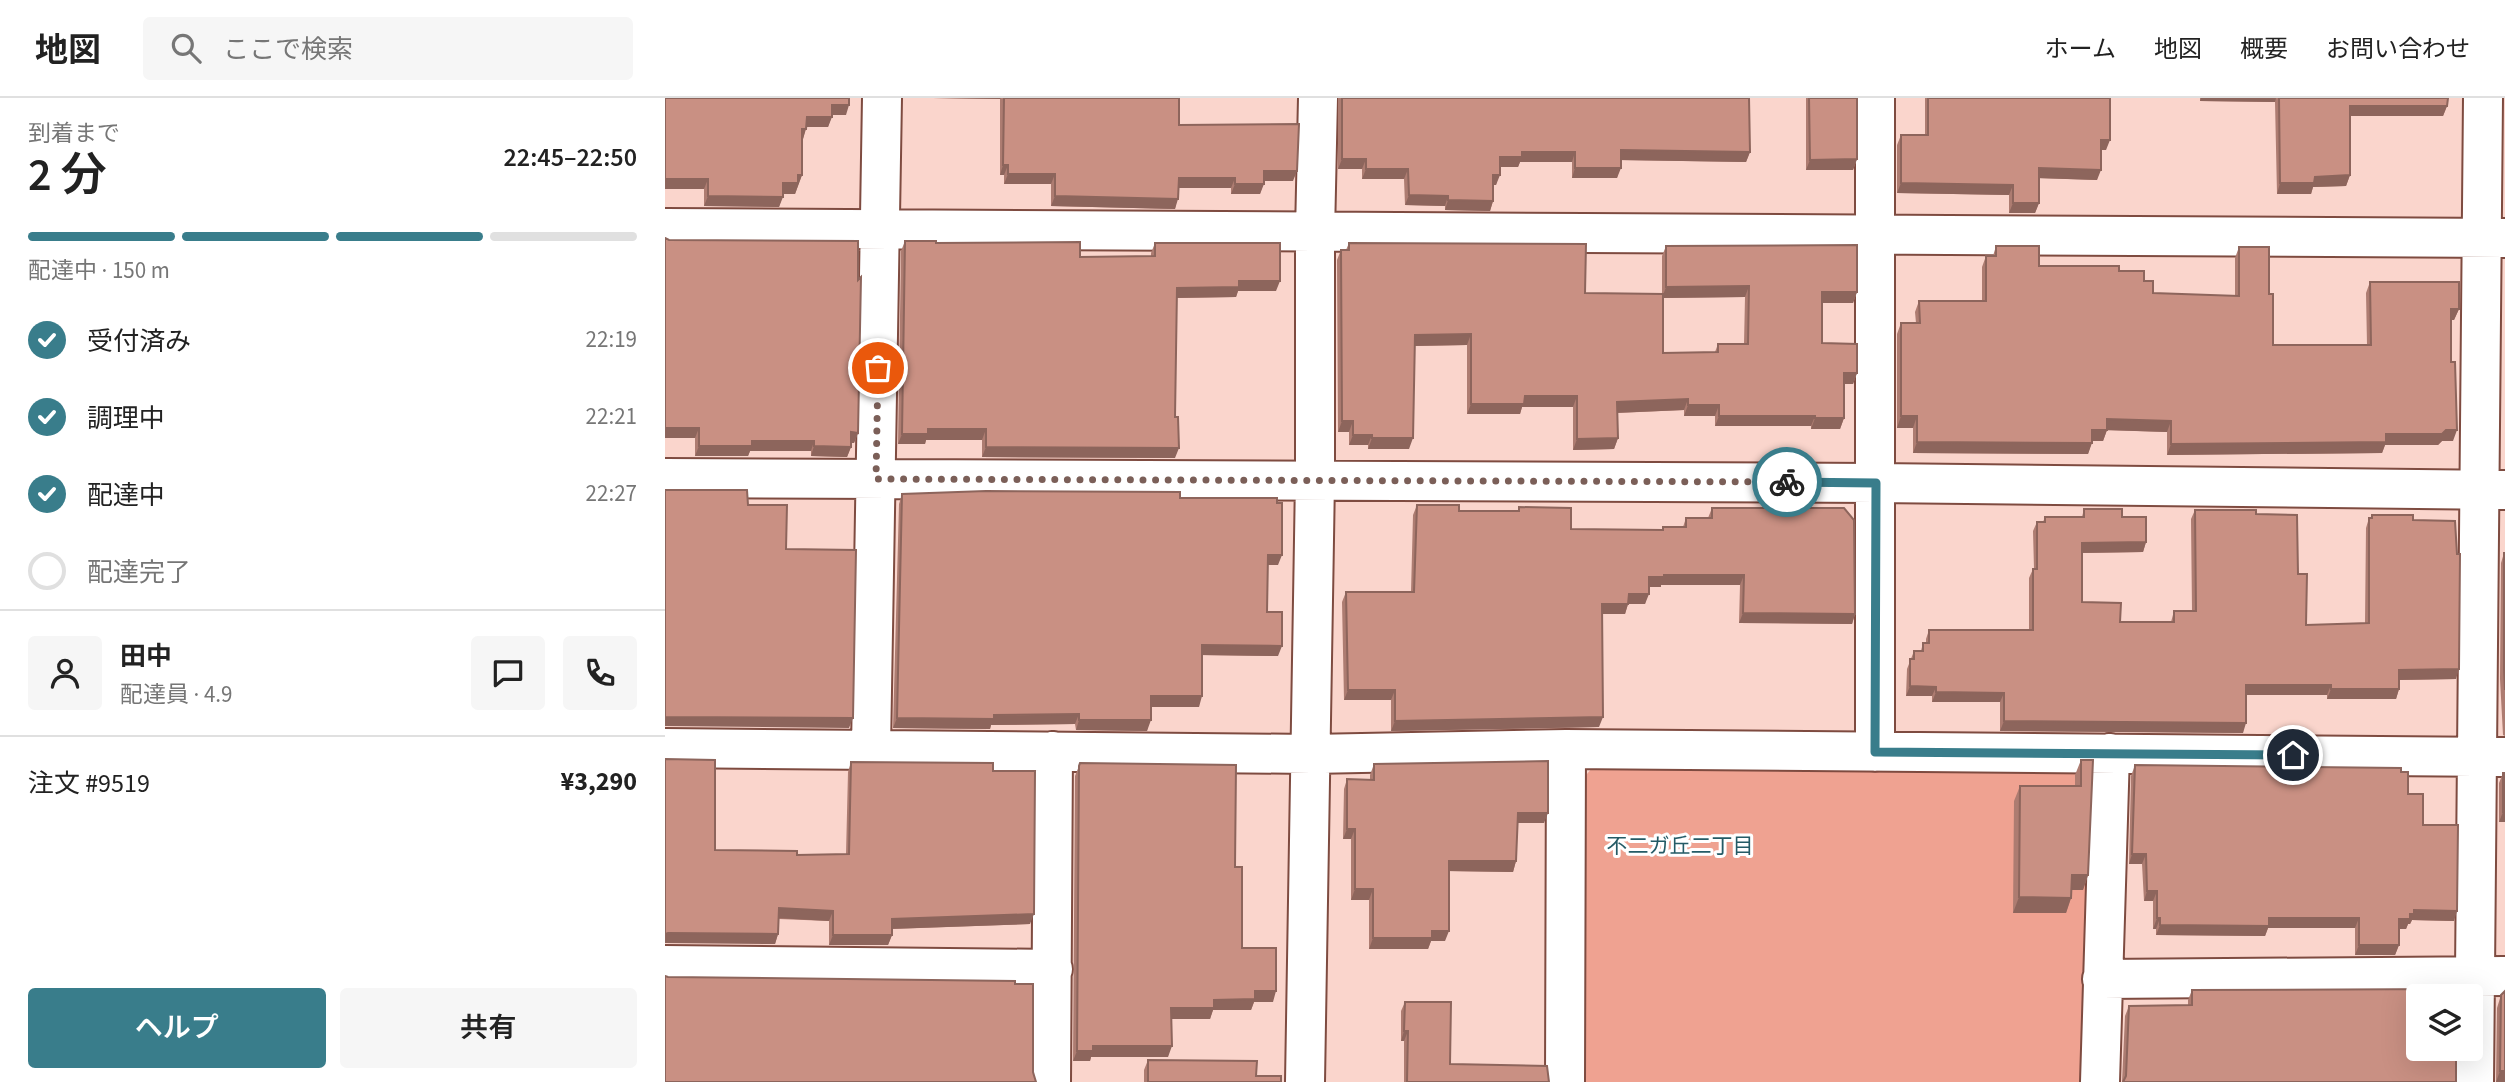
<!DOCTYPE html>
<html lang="ja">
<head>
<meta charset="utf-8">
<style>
	:root { --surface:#fff; --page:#f6f6f6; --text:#222; --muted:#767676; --line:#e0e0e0; --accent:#397d8b }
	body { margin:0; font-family:"Source Sans 3","Noto Sans JP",sans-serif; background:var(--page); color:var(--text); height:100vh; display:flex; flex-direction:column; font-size:26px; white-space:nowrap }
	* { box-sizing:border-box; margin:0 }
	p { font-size:23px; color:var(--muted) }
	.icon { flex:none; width:38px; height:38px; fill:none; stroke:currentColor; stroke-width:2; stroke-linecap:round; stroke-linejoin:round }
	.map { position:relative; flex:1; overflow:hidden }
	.panel { display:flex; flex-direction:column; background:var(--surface); width:665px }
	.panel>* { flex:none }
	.fabs { position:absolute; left:1741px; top:886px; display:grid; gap:14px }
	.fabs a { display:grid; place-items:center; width:77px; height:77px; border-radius:7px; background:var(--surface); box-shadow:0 7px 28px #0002; font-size:35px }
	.pin { position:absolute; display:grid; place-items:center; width:60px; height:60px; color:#fff; margin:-30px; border:4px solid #fff; border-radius:50%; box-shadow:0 2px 7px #0007 }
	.courier { position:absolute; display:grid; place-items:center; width:70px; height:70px; margin:-35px; border:5px solid #397d8b; border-radius:50%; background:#fff; color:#222; box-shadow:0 2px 9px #0007 }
	.summary em { font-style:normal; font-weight:600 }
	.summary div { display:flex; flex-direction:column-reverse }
	.summary { display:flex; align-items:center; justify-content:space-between; height:119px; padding:0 28px }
	h1 { font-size:46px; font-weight:600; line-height:52px }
	.bar { display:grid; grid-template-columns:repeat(4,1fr); gap:10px 7px; align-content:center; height:84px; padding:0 28px }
	.bar i { height:9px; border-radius:5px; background:var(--line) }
	.bar .active { background:var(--accent) }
	.bar p { grid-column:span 4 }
	.line { display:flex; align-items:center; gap:18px; padding:0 28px; border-top:2px solid var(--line) }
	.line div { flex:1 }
	.round { display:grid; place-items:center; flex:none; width:74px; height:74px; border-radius:7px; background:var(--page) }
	ol { padding:0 28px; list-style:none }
	li { display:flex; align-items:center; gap:21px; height:77px }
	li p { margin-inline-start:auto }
	li .icon { padding:7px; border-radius:50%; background:var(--accent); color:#fff; stroke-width:4 }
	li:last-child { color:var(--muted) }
	li i { width:38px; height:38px; border:4px solid var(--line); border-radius:50% }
	.action { display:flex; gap:14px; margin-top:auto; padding:14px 28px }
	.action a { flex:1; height:80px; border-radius:7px; background:var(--accent); color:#fff; font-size:28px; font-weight:600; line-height:80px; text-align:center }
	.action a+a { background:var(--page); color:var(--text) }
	header { display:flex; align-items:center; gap:42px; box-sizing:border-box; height:98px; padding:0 35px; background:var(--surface); border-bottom:2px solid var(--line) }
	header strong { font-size:33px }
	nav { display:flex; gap:38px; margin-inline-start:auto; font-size:24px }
	.search { width:490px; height:63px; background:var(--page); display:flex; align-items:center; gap:18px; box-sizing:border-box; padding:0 24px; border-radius:7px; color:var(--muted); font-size:26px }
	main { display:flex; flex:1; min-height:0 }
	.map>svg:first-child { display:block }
	.green { fill:#efa291 }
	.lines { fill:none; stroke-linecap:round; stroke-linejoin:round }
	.minor-casing { stroke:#7e4b40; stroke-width:42 }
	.minor { stroke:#fff; stroke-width:38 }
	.wall { fill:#ad7c71; fill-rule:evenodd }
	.shaded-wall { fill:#8d655c }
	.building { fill:#c99083; stroke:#8d655c; stroke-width:2 }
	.done { stroke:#7b5f58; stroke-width:7; stroke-dasharray:0 12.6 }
	.route { stroke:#397d8b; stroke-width:9 }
	.labels { text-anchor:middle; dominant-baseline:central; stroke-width:6; stroke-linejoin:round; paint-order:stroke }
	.neighbourhood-label { font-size:21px; fill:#245b66; stroke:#fff }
</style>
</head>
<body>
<header>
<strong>地図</strong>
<div class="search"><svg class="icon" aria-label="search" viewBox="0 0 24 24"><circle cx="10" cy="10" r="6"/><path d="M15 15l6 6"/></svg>ここで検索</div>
<nav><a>ホーム</a><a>地図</a><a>概要</a><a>お問い合わせ</a></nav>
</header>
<main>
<section class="panel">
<div class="summary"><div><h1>2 分</h1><p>到着まで</p></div><em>22:45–22:50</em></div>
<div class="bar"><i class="active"></i><i class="active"></i><i class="active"></i><i></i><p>配達中 · 150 m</p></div>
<ol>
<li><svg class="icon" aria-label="check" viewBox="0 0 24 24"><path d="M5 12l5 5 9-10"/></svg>受付済み<p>22:19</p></li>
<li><svg class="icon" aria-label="check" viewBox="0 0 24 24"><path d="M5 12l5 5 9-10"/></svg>調理中<p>22:21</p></li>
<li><svg class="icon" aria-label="check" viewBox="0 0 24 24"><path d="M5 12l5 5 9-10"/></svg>配達中<p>22:27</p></li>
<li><i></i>配達完了</li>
</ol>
<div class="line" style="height:126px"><a class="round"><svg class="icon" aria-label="person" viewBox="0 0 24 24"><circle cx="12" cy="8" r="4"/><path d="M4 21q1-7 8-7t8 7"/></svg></a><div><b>田中</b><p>配達員 · 4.9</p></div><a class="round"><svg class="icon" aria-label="chat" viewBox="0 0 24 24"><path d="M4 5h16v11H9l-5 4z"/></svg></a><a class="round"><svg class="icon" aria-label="phone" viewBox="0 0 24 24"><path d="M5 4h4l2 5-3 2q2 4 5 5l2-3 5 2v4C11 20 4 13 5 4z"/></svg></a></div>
<div class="line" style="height:91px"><div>注文 #9519</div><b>¥3,290</b></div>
<div class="action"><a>ヘルプ</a><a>共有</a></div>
</section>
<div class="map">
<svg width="1840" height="984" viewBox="0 0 1840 984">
	<rect width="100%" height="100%" fill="#fad5cc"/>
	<!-- green -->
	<path class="green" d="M927,670L1415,674L1426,685L1421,984H916L917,682Z"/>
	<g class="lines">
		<!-- minor casing -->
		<g class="minor-casing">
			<path id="minor" d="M0,130C613,134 1227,136 1840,140
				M0,380L1211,385L1840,392
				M0,650L646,656L901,651L1840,659
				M206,651L217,0
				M1210,654V0
				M0,867L388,871
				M1437,881L1840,878
				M386,984L388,653
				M640,984L650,381V135L653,0
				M900,984L901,651
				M1435,984L1445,655
				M1809,984L1818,0"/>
		</g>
		<!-- minor -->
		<use href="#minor" class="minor"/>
	</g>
	<!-- wall -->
	<path class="wall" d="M0,0L181,17H167L163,29H141L138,41H137V77L130,96H118L114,109L39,108V91H0Z
		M268,0H514V27L628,83H599L595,96H566V90H514L510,111L386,108V86H339V77H335V1Z
		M673,0H1084L1085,54L1081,64L956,62L952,80H907V64H855L853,69H835L831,87H828V103L825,113L780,112V108L740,107L739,81H697V71H673Z
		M1141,0H1192V61L1188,72H1141Z
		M1260,0H1445L1441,52H1436L1432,82L1374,80V105L1370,115H1344V97L1232,95V47L1236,37H1260Z
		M1535,0H1783L1782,8L1778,18H1685V77L1681,88L1648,89L1646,96H1612L1610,4L1535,3Z
		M0,140L193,335L189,345H186V349L182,359L146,358V353H85L83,358H30V340H0Z
		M240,143L415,159L486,158V155L490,145L611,193H573L571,199L511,200L510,319V360L317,359V342H261L260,346H233L236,153Z
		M684,145L920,195L997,196V158L1001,148L1192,194L1188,205H1157V245L1192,275L1188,286H1179V320L1175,331H1146V328H1050V318H1019V312L952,315L953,340L949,351L908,352V309H857L855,316H802V247L749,248L744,351H703V347H684V334H673L672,162L676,152H681ZM1080,199L1079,246H1053L1050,254L998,255V200Z
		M1331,148L1374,168L1454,173L1479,183L1488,195L1570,198V160L1574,149L1604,196L1608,247H1702L1701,195L1705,184L1794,211L1789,222H1786L1788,343H1777L1773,347H1720L1717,355L1502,357V334L1442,332L1438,343H1427L1423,356L1248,355V330H1232V236L1236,225H1251L1250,214L1254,203H1317V169L1321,158H1328Z
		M237,396L515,400L613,467H603L602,514L613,558L537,557L534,609H486L482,633L411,632L410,626L326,627L325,631L228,630L234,406Z
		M752,407L794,413H853L854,409L906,431L997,432L998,429H1018L1021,420H1043L1047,410L1190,516L1187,526L1074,525L1075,487H996V489H984L980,506H963L960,516H937L934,629L726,633V602H679L677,504L681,494H746L748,417Z
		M1419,411L1457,419L1481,444L1478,454L1417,455V504L1455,524H1506L1509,513H1527L1526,421L1530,412L1591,416L1633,476L1641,527L1700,525L1701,430L1704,420H1706L1707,417L1748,422L1791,581L1734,582V591L1731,601H1662V597H1581L1578,635L1335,633V604H1267V598H1241L1242,571L1249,553H1256L1258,545H1261V541L1264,532H1364V480L1368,471H1369L1368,433L1372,424H1378L1380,419H1417Z
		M1839,455H1840V638L1838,637L1835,581L1836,465Z
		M1416,662L1423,777L1418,792H1406V800L1401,815H1348L1349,703L1355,688H1410V677Z
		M186,664L328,673L365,826L227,831V837L223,847H164V823L114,821L113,836L110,846L50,752L132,757L181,756L183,674Z
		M709,666L879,725H852L851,763L848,774L784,773L780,843H766L763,851H704V802H686V741H678L679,691L682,681H705V677Z
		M1470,667L1736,674L1743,696L1758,727L1789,823L1747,822L1745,826H1743L1741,831H1734V847L1730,857H1690V830H1603L1600,838L1491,837V831H1488V803H1479L1477,766H1464L1466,678Z
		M414,668L570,769L577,850L608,904H589L586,912H548L545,921H506L503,959H426L425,963H408L410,678Z
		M1838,675H1840V724H1834V685Z
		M1527,892L1754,898L1457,984L1460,918L1464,908L1523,907V902Z
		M1836,897L1840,984H1831L1832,910Z
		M740,904L785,966L884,984H739V943H736V913Z
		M483,962L591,978L616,984H479V972Z"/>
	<!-- shaded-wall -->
	<path class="shaded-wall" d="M268,0H336L335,1Z
		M1536,0H1611L1610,4L1535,3Z
		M167,7H184L181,17H163Z
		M1685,8H1782L1778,18H1682Z
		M142,19H167L163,29H138Z
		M137,31H141L138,41H133Z
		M1436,42H1445L1441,52H1432Z
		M956,52L1085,54L1081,64L952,62Z
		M857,54H910L907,64H855L853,69H831L835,59Z
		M677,61H701L697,71H673Z
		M1192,61L1188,72H1141L1145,62Z
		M338,67H343L339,77H335Z
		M910,70H956L952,80H907Z
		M1374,70L1436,72L1432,82L1370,80Z
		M701,71H743L739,81H697Z
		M599,73H632L628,83H595Z
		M343,76H390L386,86H339Z
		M133,77H137L130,96H114L118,85Z
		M828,77H835L831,87H824Z
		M1685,77L1681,88L1648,89L1646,96H1612L1615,85L1650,79Z
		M514,80H570L566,90H510Z
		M0,81H43L39,91H0Z
		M1236,85L1348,87L1344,97L1232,95Z
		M570,86H599L595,96H566Z
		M744,97L783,98L780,108L740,107Z
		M43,98L118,99L114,109L39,108Z
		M390,98L513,101L510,111L386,108Z
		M783,102L828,103L825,113L780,112Z
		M1348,105H1374L1370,115H1344Z
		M574,183H615L611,193H573L571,199L508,200L512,190Z
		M1084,188L1080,199L997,200L1001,189Z
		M1157,194H1192L1188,205H1153Z
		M1786,211H1794L1789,222H1782Z
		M806,236L802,247L746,248L750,237Z
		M1179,275H1192L1188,286H1175Z
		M860,298H912L908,309H857L855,316H802L806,306Z
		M1023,301L1019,312L948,315L952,304Z
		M1023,307H1054L1050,318H1019Z
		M1054,318H1150L1146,328H1050Z
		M1236,318H1252L1248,330H1232Z
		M1150,320H1179L1175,331H1146Z
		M1442,321L1506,323L1502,334L1438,332Z
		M677,323H688L684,334H673Z
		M0,330H34L30,340H0Z
		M263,331H321L317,342H261L260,346H233L237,336Z
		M1427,332H1442L1438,343H1423Z
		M1781,332H1792L1788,343H1777L1773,347H1720L1717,355L1502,357L1506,346Z
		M186,334L193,335L189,345H182Z
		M688,337H707L703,347H684Z
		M707,340H748L744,351H703Z
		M953,340L949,351L908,352L912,341Z
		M87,343H149L146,353H85L83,358H30L34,348Z
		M1252,344L1427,345L1423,356L1248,355Z
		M149,348L186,349L182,359L146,358Z
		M321,349L514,350L510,360L317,359Z
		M1481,444L1478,454L1413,455L1417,445Z
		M603,457H617L613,467H600Z
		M999,477H1079L1075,487H996V489H980L984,479Z
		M964,496H984L980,506H963L960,516H933L937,506Z
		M1078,515L1190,516L1187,526L1074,525Z
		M537,547L617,548L613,558L534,557Z
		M1794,571L1791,581L1731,582L1734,572Z
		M1581,587H1666L1662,597H1578Z
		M1245,588L1271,589L1267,598H1241Z
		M1666,591H1734L1731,601H1662Z
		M683,592H730L726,602H679Z
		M1271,594L1339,595L1335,604H1267Z
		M486,598H537L534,609H483Z
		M414,616L410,626L326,627L325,631L228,630L232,620Z
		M3,618L188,620L184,630L0,628V619Z
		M938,619L934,629L726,633L730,623Z
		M414,622H486L482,633L411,632Z
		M1339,623L1581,625L1578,635L1335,633Z
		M1838,714H1840V724H1834Z
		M853,715H883L879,725H849Z
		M682,731H690L686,741H678Z
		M1467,756H1481L1477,766H1464Z
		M784,763H851L848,774L780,773Z
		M1407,777H1423L1418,792H1401Z
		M690,791H708L704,802H686Z
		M1482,793H1492L1488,803H1479Z
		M1354,799L1406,800L1401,815H1348Z
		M114,810L168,813L164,823L111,820Z
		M1749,812L1792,813L1789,823L1747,822L1745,826H1743L1741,831H1730L1734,821L1745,816Z
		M369,816L365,826L223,831L227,821Z
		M1492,820H1495L1491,831H1488Z
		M1604,820H1694L1690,830H1603L1600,838L1491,837L1495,827Z
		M767,833H784L780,843H766L763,851H704L708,840Z
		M3,835L113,836L110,846L0,845V836Z
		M168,837H227L223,847H164Z
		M1694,847H1734L1730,857H1690Z
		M590,893H611L608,904H589L586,912H548L545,921H502L506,910Z
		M739,933H743L739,943H736Z
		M428,948H507L503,959H426L425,963H408L412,953Z
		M1835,973H1840V984H1831Z"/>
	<!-- building -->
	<path class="building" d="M0,0H184V7H167V19H142L141,31H137V77H133V85H118V99L43,98V81H0Z
		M339,0H514V27L634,26L632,73H599V86H570V80H514L513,101L390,98V76H343V67H338Z
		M677,0H1084L1085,54L956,52V70H910V54H857V59H835V77H828V103L783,102V98L744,97L743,71H701V61H677Z
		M1144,0H1192V61L1145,62Z
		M1263,0H1445V42H1436V72L1374,70V105H1348V87L1236,85V37H1263Z
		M1614,0H1783L1782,8H1685V77L1650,79L1649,85H1615Z
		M0,140L4,142L193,143V182L196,179L193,335L186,334V349L149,348V343H87V348H34V330H0Z
		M240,143H271V145L415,144V159L490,158V145H615V183H574V189L512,190L510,319H513L514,350L321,349V331H263V336H237Z
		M684,145L921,146L920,195L998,196V255L1053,254V246H1083L1084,188L1001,189V148L1192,147V194H1157V245L1192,246V275H1179V320H1150V318H1054V307H1023V301L952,304L953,340L912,341V298H860L859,306H806V236L750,237L748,340H707V337H688V323H677L676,152H684Z
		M1331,148H1374V168H1454V173H1479V183H1488V195L1574,198V149H1604V196H1608V247H1706L1705,184H1794V211H1786V264H1790L1792,332H1781L1777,336H1721V344L1506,346V323L1442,321V332H1427V345L1252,344V318H1236V225H1255L1254,203H1321V158H1331Z
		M0,392H82L83,407H122L121,451L191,452L188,620L0,619Z
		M321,393L515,394V400H612V405H617V457H603L602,514H617V548L537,547V598H486V622H414V616L329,617V621L232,620L237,396Z
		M752,407H794V413H854V409L906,410V431L998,432V429H1021V420H1047V410H1179L1189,422L1190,516L1078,515L1079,477H999V479H984V496H964L963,506H937L938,619L730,623V592H683L681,494H749Z
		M1419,411H1457V419H1481V444L1417,445V504L1456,505L1455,524H1509V513H1531L1530,412H1591V416L1632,417L1633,476H1642L1641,527L1704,525V420H1707V417H1748V422L1790,423L1792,456H1795L1794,571L1734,572V591H1666V587H1581V625L1339,623V595L1271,594V589L1245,588V561H1249V553H1258V545H1264V532H1368V471H1372V424H1380V419H1419Z
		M1839,455H1840V592L1839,571Z
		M0,661L50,662V752L132,753V757L184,756L186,664L328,665V673H370L369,816L227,821V837H168V813L114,810L113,836L3,835L0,836Z
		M1416,662H1428L1423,777H1407L1406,800L1354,799L1355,688H1416Z
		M883,663V715H853L851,763H784V833H767V840H708V791H690V731H682V681L709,682V666Z
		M415,665L571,667L570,769H577V850H611V893H590V901L549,902V910H506L507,948H428V953H412L414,668Z
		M1470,667L1736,670V674H1743V696H1758V727H1793L1792,813L1749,812V816H1745V821H1734V847H1694V820H1604V828L1495,827V820H1492V793H1482L1481,756H1467Z
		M1838,675H1840V714H1838Z
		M0,878L3,879L350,883V886H368V974L371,984H0Z
		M1786,891L1787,898H1754V950H1791V984H1458L1461,978L1464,908L1527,907V892Z
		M1840,893V973H1835L1836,897Z
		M740,904H786L785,966L882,968L884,984H742L743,933H739Z
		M483,962L592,963L591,978H616V984H483Z"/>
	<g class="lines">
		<!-- done -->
		<path class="done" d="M213,270L211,381L1122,384"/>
		<!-- route -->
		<path class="route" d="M1122,384L1211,385L1210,654L1628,657"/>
	</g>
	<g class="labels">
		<!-- neighbourhood labels -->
		<g class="neighbourhood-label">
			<text x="1015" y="748">不二ガ丘二丁目</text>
		</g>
	</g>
</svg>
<div class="fabs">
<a><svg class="icon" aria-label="layers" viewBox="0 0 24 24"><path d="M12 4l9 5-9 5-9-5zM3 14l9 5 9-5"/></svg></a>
</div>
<div class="pin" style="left:213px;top:270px;background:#ea580c"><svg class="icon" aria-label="bag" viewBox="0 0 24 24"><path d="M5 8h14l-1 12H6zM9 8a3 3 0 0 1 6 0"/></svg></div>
<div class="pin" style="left:1628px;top:657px;background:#1f2937"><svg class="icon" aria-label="home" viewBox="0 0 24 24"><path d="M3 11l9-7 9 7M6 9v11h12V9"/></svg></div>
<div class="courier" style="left:1122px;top:384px"><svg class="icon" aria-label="bike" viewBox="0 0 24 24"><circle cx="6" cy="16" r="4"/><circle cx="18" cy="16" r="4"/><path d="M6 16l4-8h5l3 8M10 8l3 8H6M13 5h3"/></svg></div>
</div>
</main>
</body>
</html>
